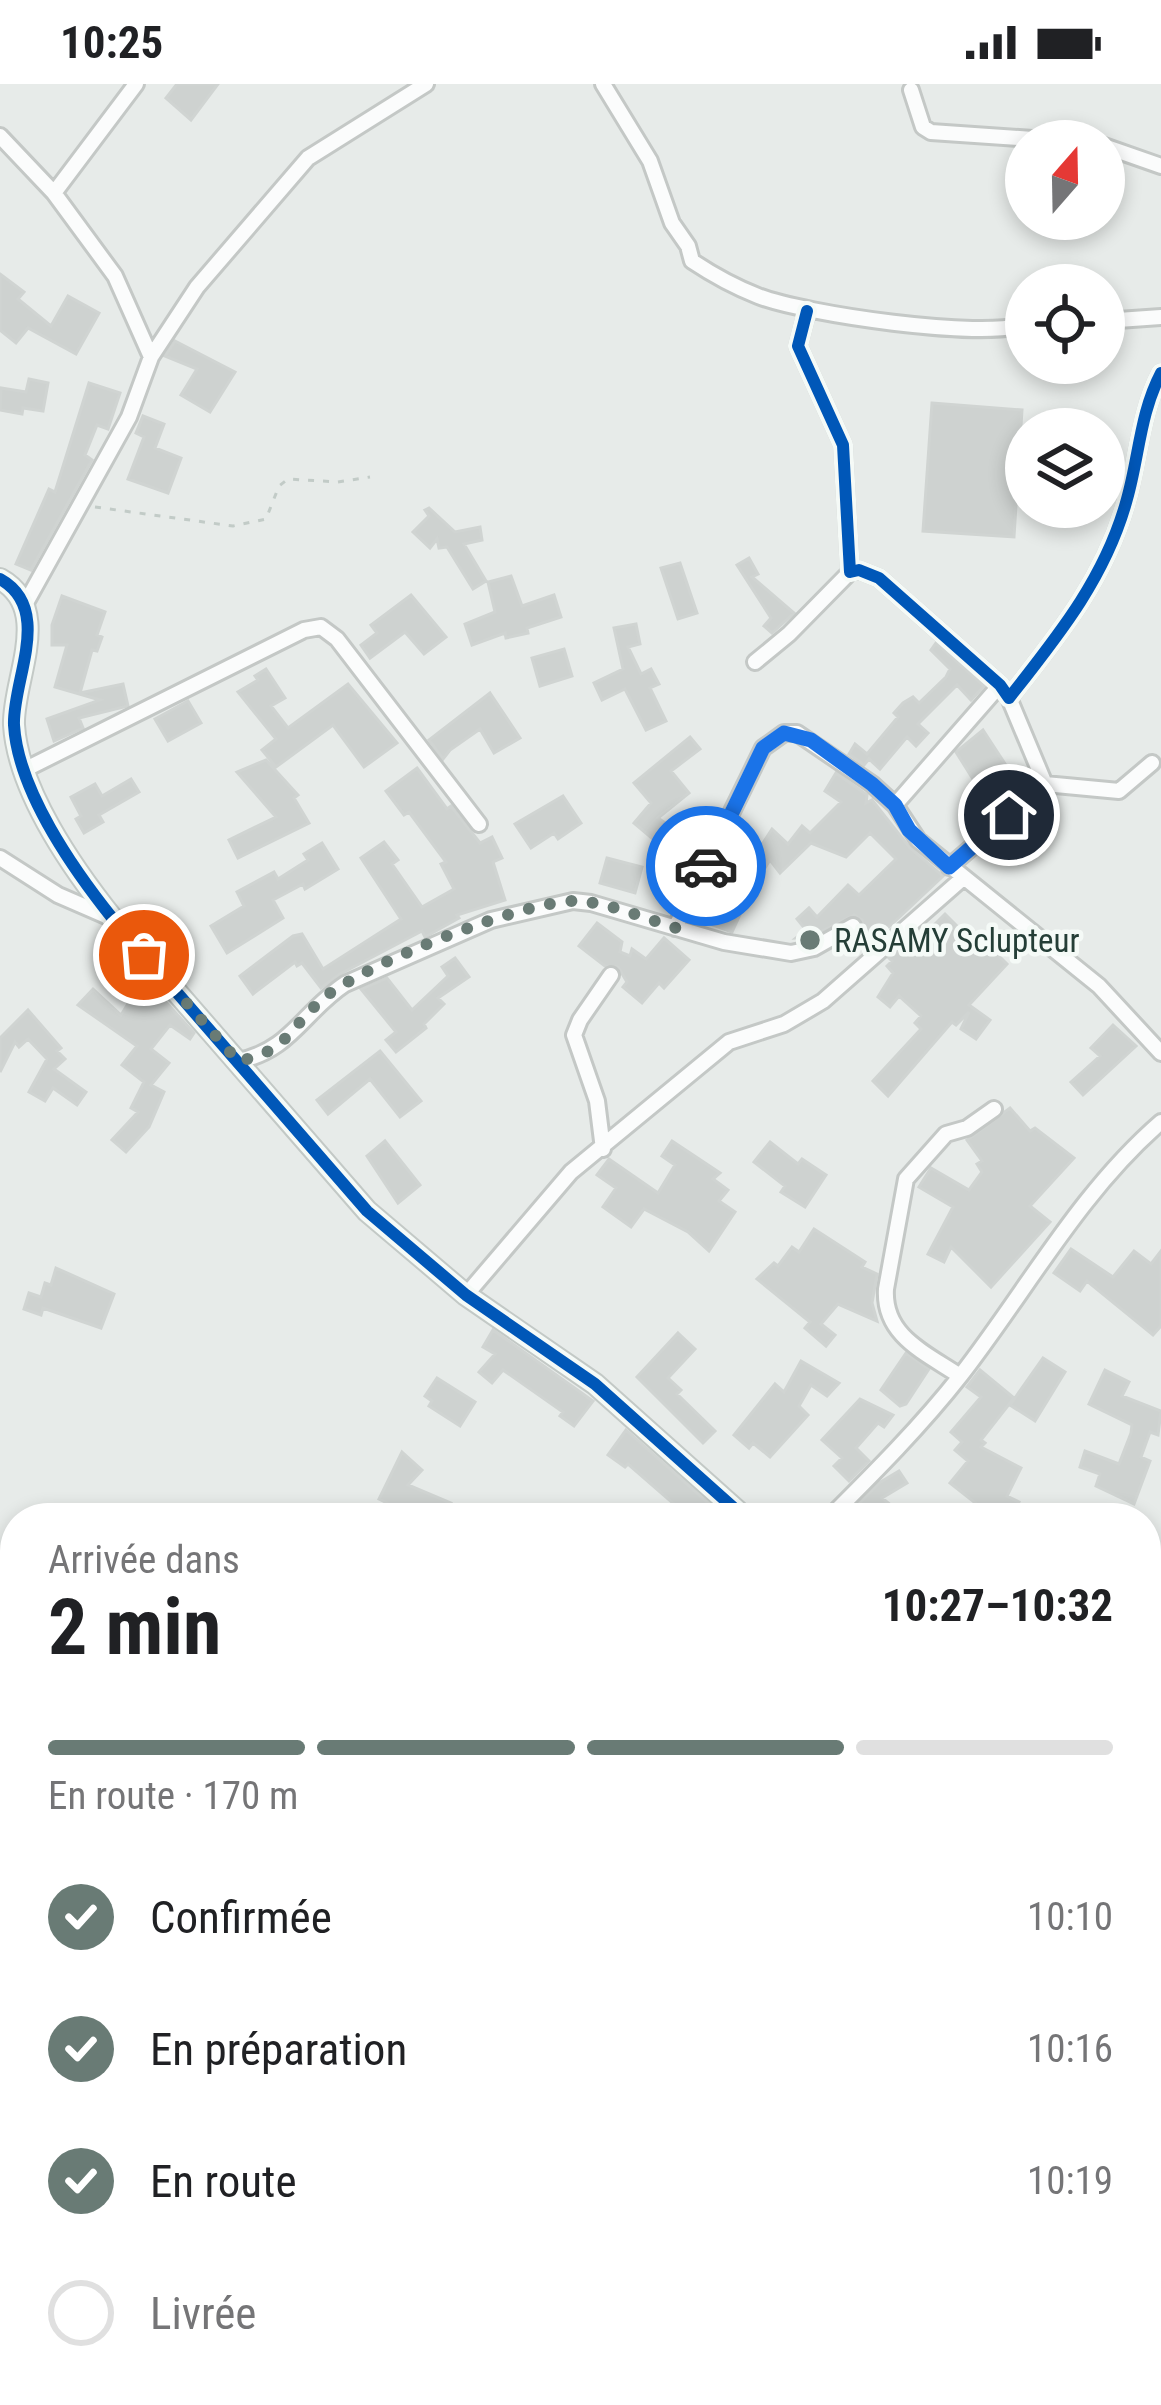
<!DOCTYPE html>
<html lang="fr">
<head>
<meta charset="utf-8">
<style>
	:root { --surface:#fff; --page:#f2f2f2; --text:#202124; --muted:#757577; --line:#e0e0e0; --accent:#697b75 }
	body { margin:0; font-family:"Roboto Condensed",sans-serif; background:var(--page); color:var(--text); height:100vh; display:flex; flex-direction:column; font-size:45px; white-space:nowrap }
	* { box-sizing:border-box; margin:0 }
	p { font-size:39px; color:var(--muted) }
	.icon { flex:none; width:66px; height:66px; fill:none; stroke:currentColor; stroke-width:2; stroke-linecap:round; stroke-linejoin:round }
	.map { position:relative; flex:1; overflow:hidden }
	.panel { position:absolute; left:0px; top:1419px; width:1161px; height:903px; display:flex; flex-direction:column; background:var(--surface); border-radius:48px 48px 0 0; box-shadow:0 6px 18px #0003 }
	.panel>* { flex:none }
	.needle { width:78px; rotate:20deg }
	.fabs { position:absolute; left:1005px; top:36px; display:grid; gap:24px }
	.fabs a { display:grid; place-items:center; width:120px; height:120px; border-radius:50%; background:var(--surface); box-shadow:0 6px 18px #0003; font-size:60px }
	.pin { position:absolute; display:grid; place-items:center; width:102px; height:102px; color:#fff; margin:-51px; border:6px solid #fff; border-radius:50%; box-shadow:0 3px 12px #0007 }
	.courier { position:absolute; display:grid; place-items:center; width:120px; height:120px; margin:-60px; border:9px solid #1a73e8; border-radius:50%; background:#fff; color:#222; box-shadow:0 3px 15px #0007 }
	.head em { font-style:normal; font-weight:700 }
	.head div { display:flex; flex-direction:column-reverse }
	.head { display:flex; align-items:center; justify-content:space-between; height:204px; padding:0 48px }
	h1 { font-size:78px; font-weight:700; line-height:90px }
	.bar { display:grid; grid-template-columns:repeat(4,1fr); gap:18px 12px; align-content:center; height:144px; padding:0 48px }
	.bar i { height:15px; border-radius:9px; background:var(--line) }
	.bar .current { background:var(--accent) }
	.bar p { grid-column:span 4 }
	ol { padding:0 48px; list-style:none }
	li { display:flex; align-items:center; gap:36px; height:132px }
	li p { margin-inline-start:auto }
	li .icon { padding:12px; border-radius:50%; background:var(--accent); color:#fff; stroke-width:4 }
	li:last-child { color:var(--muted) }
	li i { width:66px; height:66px; border:6px solid var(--line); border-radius:50% }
	.status { display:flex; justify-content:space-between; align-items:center; height:84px; padding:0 60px; background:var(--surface); direction:ltr }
	.status svg { height:33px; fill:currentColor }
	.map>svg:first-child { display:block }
	.building { fill:#ced2d0; stroke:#d0d4d2; stroke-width:3 }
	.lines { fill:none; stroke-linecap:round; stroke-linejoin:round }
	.street-casing { stroke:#c4c8c6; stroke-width:20 }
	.secondary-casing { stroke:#c3c9c6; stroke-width:24 }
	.path { stroke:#c2cbc7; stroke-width:3; stroke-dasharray:6 9; stroke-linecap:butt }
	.street { stroke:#fbfcfc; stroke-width:14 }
	.secondary { stroke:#fbfcfc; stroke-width:18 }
	.cycleway-casing { stroke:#f5faf7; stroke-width:20 }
	.cycleway { stroke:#0057b8; stroke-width:12 }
	.done { stroke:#697b75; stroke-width:12; stroke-dasharray:0 21.6 }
	.route { stroke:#1a73e8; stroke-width:15 }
	.poi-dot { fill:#697b75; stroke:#f5faf7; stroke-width:4.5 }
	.labels { text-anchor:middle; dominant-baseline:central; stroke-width:9; stroke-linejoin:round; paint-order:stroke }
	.poi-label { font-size:33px; fill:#253e37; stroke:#f5faf7; text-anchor:start }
</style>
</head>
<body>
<div class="status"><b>10:25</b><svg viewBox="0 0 49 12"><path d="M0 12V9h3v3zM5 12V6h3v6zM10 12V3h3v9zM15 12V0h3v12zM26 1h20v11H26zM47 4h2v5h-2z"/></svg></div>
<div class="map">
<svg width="1161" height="2321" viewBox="0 0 1161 2321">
	<rect width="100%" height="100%" fill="#e7ebe9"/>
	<!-- building -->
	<path class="building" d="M177,0H218L191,36L166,14Z
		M0,190L24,208L18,215L51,242L68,212L99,229L76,270L28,244L16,259L0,246Z
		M175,257L235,288L210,328L181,311L197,285L165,272Z
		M29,295L48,299L43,327L23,324L22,330L0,326L1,304L26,308Z
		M89,299L120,309L108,345L97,341L85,371L92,376L31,486L16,480L49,405L55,408Z
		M932,319L1022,326L1014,453L923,447Z
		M143,332L164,340L155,364L181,374L168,409L128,395L144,353L136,349Z
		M429,424L455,448L480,443L482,456L464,460L486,497L473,505L447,463L439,464L437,455L430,464L413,448L429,432L425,426Z
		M749,474L758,490L752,493L794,529L772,549L764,542L771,534L737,481Z
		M680,479L697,529L678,535L661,484Z
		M511,492L522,522L554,511L561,533L527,544L528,549L506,554L505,549L472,561L465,540L495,528L488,498Z
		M411,511L446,553L424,570L405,548L370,574L361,561L377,549L371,541Z
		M62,512L105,528L97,551L102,553L97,567L92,566L80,609L123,600L128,622L79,634L83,644L54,657L47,635L100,616L55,603L67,561H52V541Z
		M636,540L640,560L628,563L641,590L651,585L659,600L650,604L666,637L646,646L625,605L602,616L594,599L623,585L614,544Z
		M936,559L984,602L971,616L957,601L918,640L928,649L916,662L907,653L880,685L869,675L864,681L849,670L855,660L867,670L898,633L894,629L903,619L913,613L919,619L946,593L950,585L931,566Z
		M564,565L572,592L540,602L532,574Z
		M266,585L285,614L271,622L288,644L348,600L397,659L364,683L333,641L276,683L262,666L276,655L238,608L258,596L255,592Z
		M490,609L520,654L494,669L480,645L450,666L443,675L429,656Z
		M188,617L201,639L168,657L155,635Z
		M983,646L1011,689L981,708L956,668Z
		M690,653L700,665L671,687L689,709L658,734L687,754L681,768L654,756L634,739L651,719L634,699Z
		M266,676L298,711L294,714L309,739L238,774L229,756L276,733L237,688Z
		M417,684L447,725L451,722L480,759L492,753L502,774L493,778L505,816L457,831L459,834L425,853L422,847L340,890L321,904L302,879L297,882L295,878L253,910L240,892L293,852L302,850L323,885L401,835L361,774L384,758L398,776L392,780L422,823L454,805L441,780L446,778L409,728L404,731L386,707Z
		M836,689L867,711L866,719L872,716L910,764L943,792L874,857L863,846L862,836L854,831L810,853L796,854L806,846L797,835L809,824L817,833L848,801L859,811L896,775L870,749L846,773L811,759L780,789L770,776L765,784L752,776L772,745L788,760L802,742L810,749L841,718L825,707Z
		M131,695L139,708L99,731L103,738L84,749L76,735L81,732L71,713L95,700L102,712Z
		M563,712L581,739L558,755L554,749L531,764L515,740Z
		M322,759L338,785L305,805L303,800L273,816L283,834L227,869L211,842L244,822L237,808L274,788L278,795L308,776L304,770Z
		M607,774L642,783L635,809L600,799Z
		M709,801L727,805L723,819L742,826L732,848L710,840L719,820L701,815Z
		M945,830L985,870L991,864L1007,880L969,921L990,936L976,955L961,945L969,928L956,941L952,938L888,1012L873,997L921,945L915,939L921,932L899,912L890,923L878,913L893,889L887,882L892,877L889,874L916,850L920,855Z
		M597,839L622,858L620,868L630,872L632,865L646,875L664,854L689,876L664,904L659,899L642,919L623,903L627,898L618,883L605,882L579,862Z
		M455,874L469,893L438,914L444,920L424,940L426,944L396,968L386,956L396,948L361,905L387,894L412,926L448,892L442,883Z
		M144,894L194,949L190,955L170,941L151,965L169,979L151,1001L164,1008L149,1043L126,1068L112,1056L138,1028L131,1024L144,998L122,981L137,962L78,921L93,905L121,931Z
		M28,926L61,964L57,967L65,975L54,985L86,1008L77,1021L53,1004L45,1017L29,1008L47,975L28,955L19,963L15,958L0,988V954Z
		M1113,941L1136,962L1083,1011L1071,998L1100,972L1091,964Z
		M380,967L421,1017L400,1033L370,995L328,1030L317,1016Z
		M1010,1024L1030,1047L1035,1044L1074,1074L1030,1122L1050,1138L991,1203L951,1163L944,1178L928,1170L953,1123L919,1103L931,1084L969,1106L982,1088L977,1080L982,1077L967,1056Z
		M385,1057L420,1101L398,1119L367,1072Z
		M672,1057L720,1089L713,1095L728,1106L719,1117L735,1128L709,1167L688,1148L644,1125L631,1143L603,1123L616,1104L597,1091L609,1075L658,1109L675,1081L662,1072Z
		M770,1058L798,1080L802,1075L826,1091L805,1123L781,1108L785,1102L754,1078Z
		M814,1145L865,1178L862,1183L877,1190L872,1219L877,1237L838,1220L821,1240L835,1251L826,1262L805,1244L810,1238L757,1195L774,1179L778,1182L792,1163L799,1168Z
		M1071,1165L1113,1193L1134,1167L1151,1180L1161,1167V1242L1153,1251L1087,1197L1080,1207L1054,1189Z
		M56,1184L114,1210L101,1244L43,1224L41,1231L24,1225L29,1209L41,1213L45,1199L51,1201Z
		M493,1246L593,1317L574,1342L560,1332L563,1328L503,1286L492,1299L479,1288L495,1270L483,1263Z
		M678,1249L695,1265L668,1294L681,1306L677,1310L715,1347L703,1359L637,1293Z
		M906,1269L929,1285L906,1320L900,1322L881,1306Z
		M1043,1274L1065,1288L1035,1337L1010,1321Z
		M801,1277L839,1299L827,1312L811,1301L799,1322L808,1331L770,1373L753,1359L749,1364L734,1351L775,1300L784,1308Z
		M980,1286L1014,1314L981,1356L985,1359L981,1363L1021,1384L1007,1412L1019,1418L1012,1434L992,1428L990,1434H974L978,1421L950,1399L968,1377L955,1366L962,1358L951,1348L981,1313L967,1303Z
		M1105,1286L1129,1298L1122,1312L1161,1327L1158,1351L1150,1348L1141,1373L1150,1377L1134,1420L1096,1402L1100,1390L1080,1383L1085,1367L1119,1380L1131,1349L1132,1341L1089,1320Z
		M437,1294L475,1318L460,1342L429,1322L432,1317L425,1312Z
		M860,1315L893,1331L884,1343L878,1339L856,1364L869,1377L849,1397L834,1382L842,1374L822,1356Z
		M626,1346L716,1426L709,1434H690L628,1380L625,1383L608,1371Z
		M402,1368L422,1386L408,1401L451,1419L445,1434H406L384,1424L387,1419L379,1415Z
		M899,1387L907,1399L882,1414L907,1434H845L879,1399Z
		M1158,2150L1161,2195L1149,2232L1146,2187Z
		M327,2307H380L407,2321H320Z
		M655,2307H697L732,2316V2321H655Z
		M733,2307H797L796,2321H734Z"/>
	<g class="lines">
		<!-- street casing -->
		<g class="street-casing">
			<path id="street" d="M603,0L650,77L672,139L688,162L692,177C713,191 735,203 758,212C804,230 983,256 1026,240
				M911,6L923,43L931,48L1061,57
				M0,52L54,109L115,192L151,273
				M1104,62L1161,82
				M54,109L136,0
				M807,227L798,262L843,361L850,488L859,486L879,494L1000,601L1009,614C1058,552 1106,493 1127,415C1139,373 1140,329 1161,289
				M1104,237L1161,233
				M23,524L129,333L151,273L197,203L308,74L426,0
				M755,578L789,550L850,488
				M1009,614L1045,700
				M22,687L304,546L321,543L337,555L479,740
				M895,721L1000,601
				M0,774L58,811L111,834
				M949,783L1045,700L1119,707L1152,679
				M675,844L763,664L784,649H797L872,700L895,721L918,756L1099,902L1161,969
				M238,977C290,967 303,928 345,900L491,836L573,817L591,819L724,858L791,869L814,864L853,842
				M603,1065L597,1017L574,951L580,936L611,891
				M466,1211L571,1088L729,958L784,940L823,917L963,794
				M960,1292C926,1269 883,1252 886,1205L906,1095L946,1050L967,1044L994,1025
				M829,1434C875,1388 921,1342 961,1291C1027,1206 1079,1109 1161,1038
				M0,2232L15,2217
				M1146,2253L1161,2250
				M266,2321L273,2307
				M883,2321L936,2307"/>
		</g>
		<!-- secondary casing -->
		<g class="secondary-casing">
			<path id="secondary" d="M0,495C54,525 12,597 14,641C18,706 73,785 113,835L367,1127L466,1211L595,1300L745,1434
				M1146,1550L1161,1531
				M1146,1904L1161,1928
				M1146,1943L1161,1957
				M641,2321L642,2307"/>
		</g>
		<!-- path -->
		<path class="path" d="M95,423L233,442L266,435L279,402L288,395L338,398L370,393
			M0,2041L15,2040
			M515,2307L602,2321"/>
		<!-- street -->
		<use href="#street" class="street"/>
		<!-- secondary -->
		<use href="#secondary" class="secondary"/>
		<!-- cycleway casing -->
		<g class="cycleway-casing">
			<path id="cycleway" d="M807,227L798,262L843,361L850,488L859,486L879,494L1000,601L1009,614C1058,552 1106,493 1127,415C1139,373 1140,329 1161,289
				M0,495C54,525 12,597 14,641C18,706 73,785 113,835L367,1127L466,1211L595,1300L745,1434"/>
		</g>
		<!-- cycleway -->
		<use href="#cycleway" class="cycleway"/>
	</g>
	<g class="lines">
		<!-- done -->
		<path class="done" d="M144,871L238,977C288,968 290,942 325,913C365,880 525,816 576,817C609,818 645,835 676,844L706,782"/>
		<!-- route -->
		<path class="route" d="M706,782L763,664L784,649L811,656L872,700L895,721L909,746L949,783L1009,731"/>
	</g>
	<!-- markers -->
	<circle class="poi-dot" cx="810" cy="856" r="12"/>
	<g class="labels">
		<!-- poi labels -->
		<g class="poi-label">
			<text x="834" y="856">RASAMY Sclupteur</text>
		</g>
	</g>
</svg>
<div class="fabs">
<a><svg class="needle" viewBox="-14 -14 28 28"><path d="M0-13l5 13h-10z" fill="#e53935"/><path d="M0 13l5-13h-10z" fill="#757577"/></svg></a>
<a><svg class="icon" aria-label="locate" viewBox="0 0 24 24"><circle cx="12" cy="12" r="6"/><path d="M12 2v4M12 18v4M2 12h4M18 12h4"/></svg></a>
<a><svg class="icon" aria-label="layers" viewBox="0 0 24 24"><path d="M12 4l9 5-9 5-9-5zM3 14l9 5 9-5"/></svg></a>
</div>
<div class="pin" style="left:144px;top:871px;background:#ea580c"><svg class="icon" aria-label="bag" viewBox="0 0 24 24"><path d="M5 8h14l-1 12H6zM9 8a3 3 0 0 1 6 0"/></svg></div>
<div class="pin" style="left:1009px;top:731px;background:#1f2937"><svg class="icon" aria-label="home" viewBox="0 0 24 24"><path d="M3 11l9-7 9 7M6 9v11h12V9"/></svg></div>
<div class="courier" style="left:706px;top:782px"><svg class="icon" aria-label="car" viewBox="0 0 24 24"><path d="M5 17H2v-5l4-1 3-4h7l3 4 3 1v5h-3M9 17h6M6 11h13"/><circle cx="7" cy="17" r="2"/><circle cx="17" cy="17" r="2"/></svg></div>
<section class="panel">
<div class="head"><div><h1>2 min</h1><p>Arrivée dans</p></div><em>10:27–10:32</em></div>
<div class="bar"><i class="current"></i><i class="current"></i><i class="current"></i><i></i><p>En route · 170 m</p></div>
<ol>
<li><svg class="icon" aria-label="check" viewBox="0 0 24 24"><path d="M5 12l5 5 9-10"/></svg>Confirmée<p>10:10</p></li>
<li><svg class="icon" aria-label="check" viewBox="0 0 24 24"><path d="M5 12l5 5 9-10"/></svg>En préparation<p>10:16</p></li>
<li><svg class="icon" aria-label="check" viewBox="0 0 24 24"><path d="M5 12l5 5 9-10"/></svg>En route<p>10:19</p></li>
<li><i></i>Livrée</li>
</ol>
</section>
</div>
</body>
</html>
